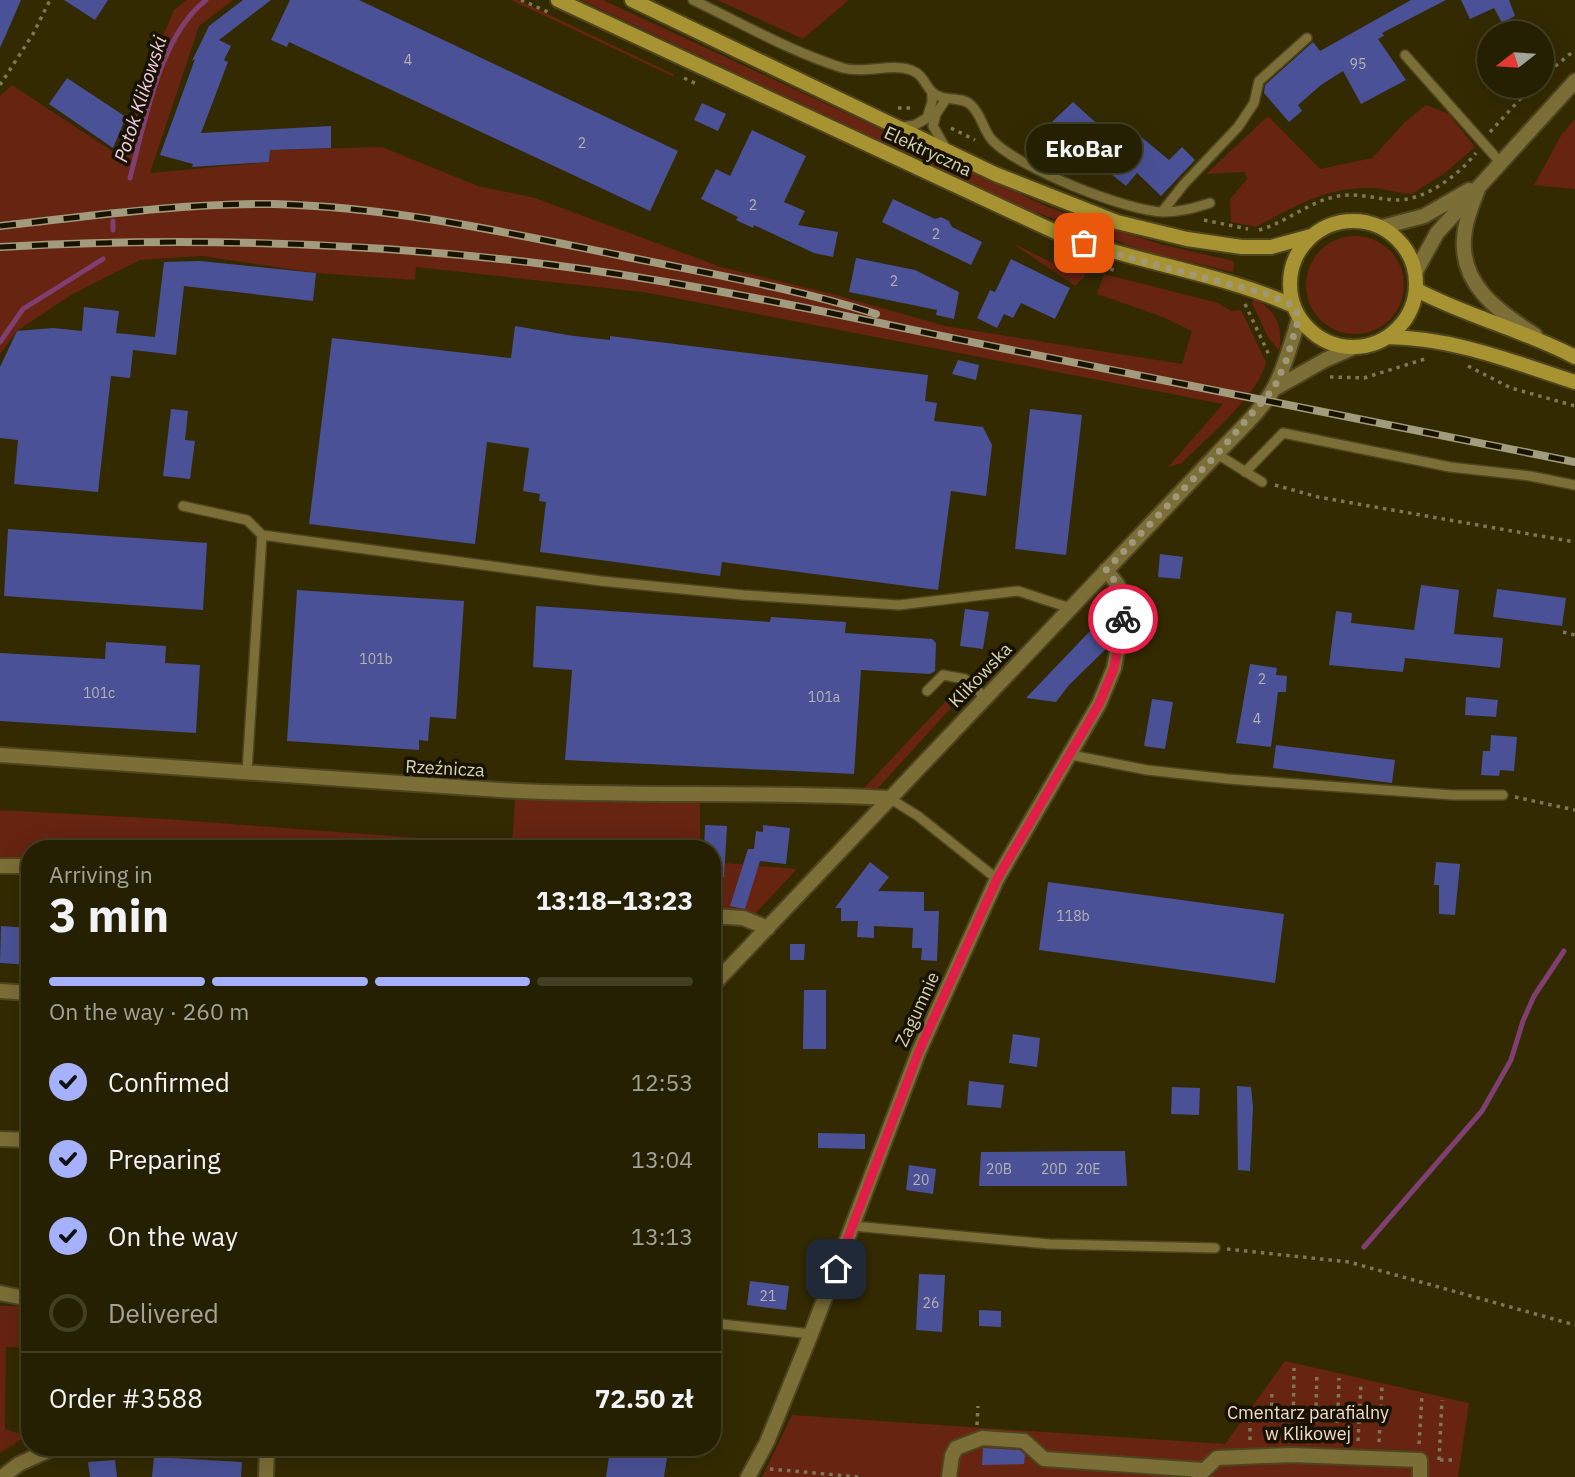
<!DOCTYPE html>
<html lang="en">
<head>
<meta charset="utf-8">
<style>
	:root { --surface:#262002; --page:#322d11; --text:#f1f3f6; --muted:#a4a399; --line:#423e24; --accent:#a5b1fc }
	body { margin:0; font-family:"IBM Plex Sans",sans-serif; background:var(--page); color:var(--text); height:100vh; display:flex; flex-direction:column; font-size:26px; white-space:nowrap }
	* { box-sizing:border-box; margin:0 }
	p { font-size:23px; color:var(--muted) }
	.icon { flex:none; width:38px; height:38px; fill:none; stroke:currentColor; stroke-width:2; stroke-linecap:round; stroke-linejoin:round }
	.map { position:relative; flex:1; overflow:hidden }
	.sheet { position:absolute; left:21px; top:840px; width:700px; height:616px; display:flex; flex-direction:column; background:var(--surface); border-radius:28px; box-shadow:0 7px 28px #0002,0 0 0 2px var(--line) }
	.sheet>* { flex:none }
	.needle { width:46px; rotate:253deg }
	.buttons { position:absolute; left:1477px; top:21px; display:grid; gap:14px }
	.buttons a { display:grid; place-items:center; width:77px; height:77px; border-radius:50%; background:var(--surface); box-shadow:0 7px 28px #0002,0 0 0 2px var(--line); font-size:35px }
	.pin { position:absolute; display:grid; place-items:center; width:60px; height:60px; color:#fff; margin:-30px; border-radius:14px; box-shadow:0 4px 10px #0006 }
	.courier { position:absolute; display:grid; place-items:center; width:70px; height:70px; margin:-35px; border:5px solid #e11d48; border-radius:50%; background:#fff; color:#222; box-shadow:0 2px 9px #0007 }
	.bubble { position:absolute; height:49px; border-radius:24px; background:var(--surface); box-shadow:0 7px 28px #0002,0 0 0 2px var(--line); font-size:23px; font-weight:700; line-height:49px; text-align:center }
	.headline em { font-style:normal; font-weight:700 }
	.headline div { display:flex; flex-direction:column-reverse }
	.headline { display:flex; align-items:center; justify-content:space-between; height:119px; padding:0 28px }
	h1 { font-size:46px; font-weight:700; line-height:52px }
	.bar { display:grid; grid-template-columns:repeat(4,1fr); gap:10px 7px; align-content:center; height:84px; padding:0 28px }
	.bar i { height:9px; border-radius:5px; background:var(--line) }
	.bar .selected { background:var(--accent) }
	.bar p { grid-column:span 4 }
	.line { display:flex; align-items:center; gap:18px; padding:0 28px; border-top:2px solid var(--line) }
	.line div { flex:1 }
	ol { padding:0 28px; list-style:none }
	li { display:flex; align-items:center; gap:21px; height:77px }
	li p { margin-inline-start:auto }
	li .icon { padding:7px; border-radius:50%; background:var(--accent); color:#111; stroke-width:4 }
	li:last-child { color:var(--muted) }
	li i { width:38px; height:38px; border:4px solid var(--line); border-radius:50% }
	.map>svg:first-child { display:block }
	.green { fill:#662411 }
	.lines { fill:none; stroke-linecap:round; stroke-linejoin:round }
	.stream { stroke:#803f71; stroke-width:5 }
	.building { fill:#4a5196 }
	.service-casing { stroke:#4e451f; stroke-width:12 }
	.pedestrian-casing { stroke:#4e451f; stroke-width:18 }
	.minor-casing { stroke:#4e451f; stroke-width:18 }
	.tertiary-casing { stroke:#4e451f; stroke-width:18 }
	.secondary-casing { stroke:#4e451f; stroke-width:18 }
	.path { stroke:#7e7655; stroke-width:3.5; stroke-dasharray:3.5 5; stroke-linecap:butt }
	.service { stroke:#7b6e36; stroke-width:9 }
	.pedestrian { stroke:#7b6e36; stroke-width:14 }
	.minor { stroke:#7b6e36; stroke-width:14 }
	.tertiary { stroke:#7b6e36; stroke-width:14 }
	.secondary { stroke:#a89333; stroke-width:14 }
	.rail-casing { stroke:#a29b7d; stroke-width:8 }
	.rail { stroke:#181301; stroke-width:5; stroke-dasharray:16; stroke-linecap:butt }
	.done { stroke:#a0987a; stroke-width:7; stroke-dasharray:0 12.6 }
	.route { stroke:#e11d48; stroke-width:9 }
	.labels { text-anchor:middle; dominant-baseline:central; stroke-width:7; stroke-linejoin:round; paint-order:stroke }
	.number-label { font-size:14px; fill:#b6b3b1 }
	.street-label { font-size:18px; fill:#dad4ba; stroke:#181301 }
	.park-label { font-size:18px; fill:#f4dcd5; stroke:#181301 }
	.water-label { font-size:19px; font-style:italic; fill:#f4cde8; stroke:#181301 }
</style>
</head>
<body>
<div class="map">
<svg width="1575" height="1477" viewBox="0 0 1575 1477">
	<rect width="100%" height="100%" fill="#332a02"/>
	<!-- green -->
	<path class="green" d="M187,0H233L199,26L150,173L269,162L270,150L382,147L478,186L535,198L721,267L833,294L945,326L1182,364L1192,331L1163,317L1097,294L1104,274L1218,303L1231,311L1241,310L1266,362C1262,391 1204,441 1182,463L1168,467L1223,404L643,292L416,267L415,280L316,273L202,256L140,260L71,295L17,331L0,354V96L12,85L115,153L174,10Z
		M511,0H518L673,74L674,77Z
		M581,0H603L1050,208L1163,245L1234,261L1233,272L1151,253L1023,208Z
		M717,0H849L803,39Z
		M1426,105L1449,114L1475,147L1446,172L1412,194C1397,193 1383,188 1369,188C1326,187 1293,207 1256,227L1231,222L1230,199L1247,179L1245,172L1206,174L1268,116L1320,169L1372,158L1405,122Z
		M1575,119V189L1534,185L1562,134Z
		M1306 285a49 49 0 1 1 98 0a49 49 0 1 1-98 0Z
		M1012,243L1067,270L1087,268L1084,277L1075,286Z
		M1253,297C1275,310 1284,325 1279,351L1268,337L1252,303Z
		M946,701L951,708L878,788H864Z
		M515,799L700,801V849H30V863L0,862V810L165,819L512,845Z
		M712,862L797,869L753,916L712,910Z
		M0,1306H30V1347H6L5,1429L27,1436L0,1453Z
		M1285,1361L1469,1403L1458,1477H762L792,1415L1225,1444Z"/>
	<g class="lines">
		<!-- stream -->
		<path class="stream" d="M130,178C145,122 159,37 206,0
			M113,230V221
			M0,342L23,309L103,259
			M1364,1247L1482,1111L1511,1060L1523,1021L1534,996L1564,951"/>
	</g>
	<!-- building -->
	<path class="building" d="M0,0H21L0,48Z
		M64,0H108L95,20Z
		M243,0H271L219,40L231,46L224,60L228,62L201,133L331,126V148L270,150L269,162L192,167L193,164L160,155L195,59L192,61L209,26Z
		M290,0H359L678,151L650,211L289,42L287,47L271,40Z
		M1411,0H1446L1382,33L1384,36L1378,39L1406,80L1361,104L1343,71L1321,85L1298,105L1302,111L1289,122L1264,93L1265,85L1313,42L1320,51Z
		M1461,0H1509L1515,16L1502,23L1494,8L1470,19Z
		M67,78L126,117L113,148L49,104Z
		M1073,102L1126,150L1140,136L1169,160L1182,147L1195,160L1161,196L1137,173L1126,186L1110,173L1116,166L1078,129L1055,153L1037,136Z
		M702,103L726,114L718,131L694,120Z
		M752,130L806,156L784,202L805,211L798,225L838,232L833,257L814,253L754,225L753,228L736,220L738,217L701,199L716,169L730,176Z
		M893,199L935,219L941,217L949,221L952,227L982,242L971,265L882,222Z
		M856,258L915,270L959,292L954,319L936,315L937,310L849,292Z
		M1011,259L1070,288L1055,319L1021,303L1013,318L1004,314L997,328L977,318L990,290L995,292Z
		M200,261L316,273L313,301L184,286L176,355L133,350L130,378L111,376L98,492L14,484L18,440L0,438V367L17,331L53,328L82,331L84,307L119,311L116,333L155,337L164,262Z
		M515,326L574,336L610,340V336L928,375L925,401L937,403L934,421L983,427L992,445L986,496L951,491L938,590L722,562L720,576L540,552L546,502L539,501L540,494L523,491L529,448L487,442L475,544L309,524L332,338L511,358Z
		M958,360L979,365L976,380L952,374Z
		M171,409L188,411L185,440L195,441L190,479L163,476Z
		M1030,409L1082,415L1066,555L1015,549Z
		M8,529L207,543L203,610L4,596Z
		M1160,554L1183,557L1180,579L1158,577Z
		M1421,585L1459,590L1454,634L1503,638L1500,668L1405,658L1403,672L1329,665L1336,611L1352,613L1351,623L1414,630Z
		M1497,589L1566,598L1562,626L1493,617Z
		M297,590L464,601L456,719L430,717L428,741L419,740V750L287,741Z
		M536,606L770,622L771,617L846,622L845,633L932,639L936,643L935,671L930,674L861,670L854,774L565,760L572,670L533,667Z
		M965,609L989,612L983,649L960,646Z
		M1090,631L1107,648L1069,685L1056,702L1026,698Z
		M106,642L166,646L165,663L200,665L196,733L0,721V653L105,659Z
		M1250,664L1277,668L1276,675L1287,676L1286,692H1278L1271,747L1236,743Z
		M1466,697L1498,700L1496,717L1465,715Z
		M1152,699L1173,702L1165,749L1144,746Z
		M1491,735L1517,737L1514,771L1500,770L1499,776L1481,775L1483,751H1490Z
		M1276,745L1395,760L1392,783L1273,768Z
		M705,825L727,826L724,877H712V849H704Z
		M763,825L790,828L786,864L760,861L745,909L730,906L748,849H754L756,831L763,832Z
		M870,862L889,877L878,891L924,892V911H939L937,961L921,960L922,948H912L913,928L874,926V938L857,937L858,921H841V908H835Z
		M1436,862L1460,864L1455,915L1439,914V885H1434Z
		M1048,882L1284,914L1275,983L1039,950Z
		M1,926L30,928V965L0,963Z
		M790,944H805L804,960H790Z
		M804,990H826V1049H803Z
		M1013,1034L1040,1038L1037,1067L1009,1063Z
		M969,1081L1004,1085L1001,1108L967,1105Z
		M1237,1086L1251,1087L1253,1107L1250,1171L1238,1170Z
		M1172,1087L1200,1088L1199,1115L1171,1114Z
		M818,1133L865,1134V1149L818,1148Z
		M1093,1151H1125L1127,1186H979L981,1152Z
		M909,1165L936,1169L933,1194L906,1190Z
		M919,1274L945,1275L942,1332L916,1330Z
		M750,1281L789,1286L786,1310L747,1305Z
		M979,1310L1001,1311V1327L979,1326Z
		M983,1448L1020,1450L1025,1455L1024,1464L982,1465Z
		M610,1450L667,1458L664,1477H606Z
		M154,1457L242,1462L241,1477H152Z
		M115,1460L117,1477H90L88,1462Z"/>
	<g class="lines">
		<!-- service casing -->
		<g class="service-casing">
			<path id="service" d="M693,0C741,23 791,52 843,68C865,74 890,63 911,70C924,75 924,84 932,92C944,103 961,95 971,105C982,115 983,131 993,141C1019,168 1126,211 1163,212C1180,212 1194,208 1210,203
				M1405,55L1500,162
				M902,127L915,125L927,118L932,102V92
				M945,147L933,126L936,114L946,99
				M1162,212L1184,184L1238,127L1254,103L1259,81L1307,38
				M1217,454L1262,482
				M1245,472L1283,433L1450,467L1530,476L1575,485
				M183,506L247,520L262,535L601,581L743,595L899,605L1018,591L1070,608
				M927,691L943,675L965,679L985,697
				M1071,755L1147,770L1228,779L1453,795H1503
				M247,771L262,535
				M889,798L918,816L997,879
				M853,1226L1049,1244L1215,1248
				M712,1323L811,1334"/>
		</g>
		<!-- pedestrian casing -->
		<g class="pedestrian-casing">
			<path id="pedestrian" d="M1198,1476L1217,1458L1292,1455L1420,1460V1477
				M949,1477L952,1456L956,1448L982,1438L1024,1441L1044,1459L1202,1470"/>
		</g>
		<!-- minor casing -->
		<g class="minor-casing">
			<path id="minor" d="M0,755L500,790C629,797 759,791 889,798
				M0,866H30
				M712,916L743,918L768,928
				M0,991L30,993
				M0,1139L30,1140
				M0,1293L30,1299
				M266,1477L267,1447
				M748,1477L767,1442L811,1334L919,1051L997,879L1099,704L1114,668L1124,615L1118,585L1106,570"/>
		</g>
		<!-- tertiary casing -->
		<g class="tertiary-casing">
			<path id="tertiary" d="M1478,189C1473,202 1467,216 1465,230C1456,282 1497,311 1535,335
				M1382,227L1424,216L1469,190
				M1416,271L1437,233L1575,81
				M1274,389L1325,360L1352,348
				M712,986L1217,454C1236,433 1262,411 1275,386C1286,364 1292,341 1299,318
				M2,1477L19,1464L56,1447"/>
		</g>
		<!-- secondary casing -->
		<g class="secondary-casing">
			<path id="secondary" d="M558,0L1062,235C1138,263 1220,273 1294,306
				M632,0L995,174L1117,222L1187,239L1242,247H1271L1311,236
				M1290 284a63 63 0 1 1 126 0a63 63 0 1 1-126 0Z
				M1417,290C1468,317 1524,330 1575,357
				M1388,337C1455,338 1513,362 1575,382"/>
		</g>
		<!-- path -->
		<path class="path" d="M521,0L548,12
			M1542,77L1575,50
			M684,78L699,85
			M0,85L33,34L50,0
			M898,108H914
			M951,128L975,140
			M1490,132L1532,86
			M1204,220L1248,229
			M1259,230C1285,223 1307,203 1334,197C1355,192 1372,198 1393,200C1423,202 1458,176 1476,153
			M1094,264L1117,271
			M1245,304L1270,357
			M1468,366L1511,388L1575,406
			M1330,377L1364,378L1428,358
			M1275,485L1318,497L1575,542
			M1563,632L1575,635
			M1515,797L1575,810
			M1227,1249L1349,1262L1575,1325
			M977,1425L978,1406
			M1293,1439L1294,1368
			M1250,1440V1418
			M1271,1440L1272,1390
			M1315,1440L1317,1372
			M1337,1440L1339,1378
			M1358,1441L1361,1383
			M1379,1442L1382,1387
			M1419,1444L1422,1395
			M1439,1460L1442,1400
			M1440,1460H1455
			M770,1469L859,1477"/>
		<!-- service -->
		<use href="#service" class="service"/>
		<!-- pedestrian -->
		<use href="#pedestrian" class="pedestrian"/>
		<!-- minor -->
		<use href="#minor" class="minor"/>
		<!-- tertiary -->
		<use href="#tertiary" class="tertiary"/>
		<!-- secondary -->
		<use href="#secondary" class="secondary"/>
		<!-- rail casing -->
		<g class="rail-casing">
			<path id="rail" d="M0,226C91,216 182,203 274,204C391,207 504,232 618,255C704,273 791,287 876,314
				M0,247C184,237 369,242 552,265C703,284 852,318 1001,348C1193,386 1384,424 1575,462"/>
		</g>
		<!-- rail -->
		<use href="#rail" class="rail"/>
	</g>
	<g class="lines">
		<!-- done -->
		<path class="done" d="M1084,243L1126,257L1267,294L1294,306L1299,318L1286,361L1274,388L1217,454L1106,570L1118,585L1123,619"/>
		<!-- route -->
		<path class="route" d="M836,1269L919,1051L997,879L1099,704L1114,668L1123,619"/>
	</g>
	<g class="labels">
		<!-- number labels -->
		<g class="number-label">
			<text x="408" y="60">4</text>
			<text x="1358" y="64">95</text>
			<text x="582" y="143">2</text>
			<text x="753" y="205">2</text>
			<text x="936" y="234">2</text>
			<text x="894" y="281">2</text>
			<text x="376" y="659">101b</text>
			<text x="1262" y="679">2</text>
			<text x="99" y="693">101c</text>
			<text x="824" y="697">101a</text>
			<text x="1257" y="719">4</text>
			<text x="1073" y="916">118b</text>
			<text x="999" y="1169">20B</text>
			<text x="1054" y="1169">20D</text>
			<text x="1088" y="1169">20E</text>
			<text x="921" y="1180">20</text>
			<text x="768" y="1296">21</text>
			<text x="931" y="1303">26</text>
		</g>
		<!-- street labels -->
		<g class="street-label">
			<text transform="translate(928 151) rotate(25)">Elektryczna</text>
			<text transform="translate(980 675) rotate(-46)">Klikowska</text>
			<text transform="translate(445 768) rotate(3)">Rzeźnicza</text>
			<text transform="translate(917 1009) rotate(-65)">Zagumnie</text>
		</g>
		<!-- park labels -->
		<g class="park-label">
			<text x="1308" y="1412">Cmentarz parafialny<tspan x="1308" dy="21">w Klikowej</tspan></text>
		</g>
		<!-- water labels -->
		<g class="water-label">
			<text transform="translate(140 99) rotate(-72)">Potok Klikowski</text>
		</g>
	</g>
</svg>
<div class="buttons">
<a><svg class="needle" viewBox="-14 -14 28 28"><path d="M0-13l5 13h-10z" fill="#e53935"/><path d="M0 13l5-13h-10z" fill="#a4a399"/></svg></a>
</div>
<div class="pin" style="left:1084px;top:243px;background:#ea580c"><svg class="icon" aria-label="bag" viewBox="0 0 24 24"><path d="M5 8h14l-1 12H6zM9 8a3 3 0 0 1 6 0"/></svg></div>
<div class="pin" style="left:836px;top:1269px;background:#1f2937"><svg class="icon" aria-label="home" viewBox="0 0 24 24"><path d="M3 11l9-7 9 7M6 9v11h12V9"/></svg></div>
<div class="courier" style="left:1123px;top:619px"><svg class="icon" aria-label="bike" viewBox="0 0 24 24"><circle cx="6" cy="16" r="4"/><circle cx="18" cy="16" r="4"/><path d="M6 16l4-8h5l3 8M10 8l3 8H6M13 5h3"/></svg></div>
<div class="bubble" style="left:1026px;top:124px;width:116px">EkoBar</div>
<section class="sheet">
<div class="headline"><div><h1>3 min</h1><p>Arriving in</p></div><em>13:18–13:23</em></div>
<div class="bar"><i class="selected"></i><i class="selected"></i><i class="selected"></i><i></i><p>On the way · 260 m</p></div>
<ol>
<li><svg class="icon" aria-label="check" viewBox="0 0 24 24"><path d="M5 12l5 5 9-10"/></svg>Confirmed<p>12:53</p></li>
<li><svg class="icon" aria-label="check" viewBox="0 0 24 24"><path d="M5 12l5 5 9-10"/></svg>Preparing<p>13:04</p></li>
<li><svg class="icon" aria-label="check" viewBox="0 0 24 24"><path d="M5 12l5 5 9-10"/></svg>On the way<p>13:13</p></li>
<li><i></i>Delivered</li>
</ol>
<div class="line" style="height:91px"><div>Order #3588</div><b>72.50 zł</b></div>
</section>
</div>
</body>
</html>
